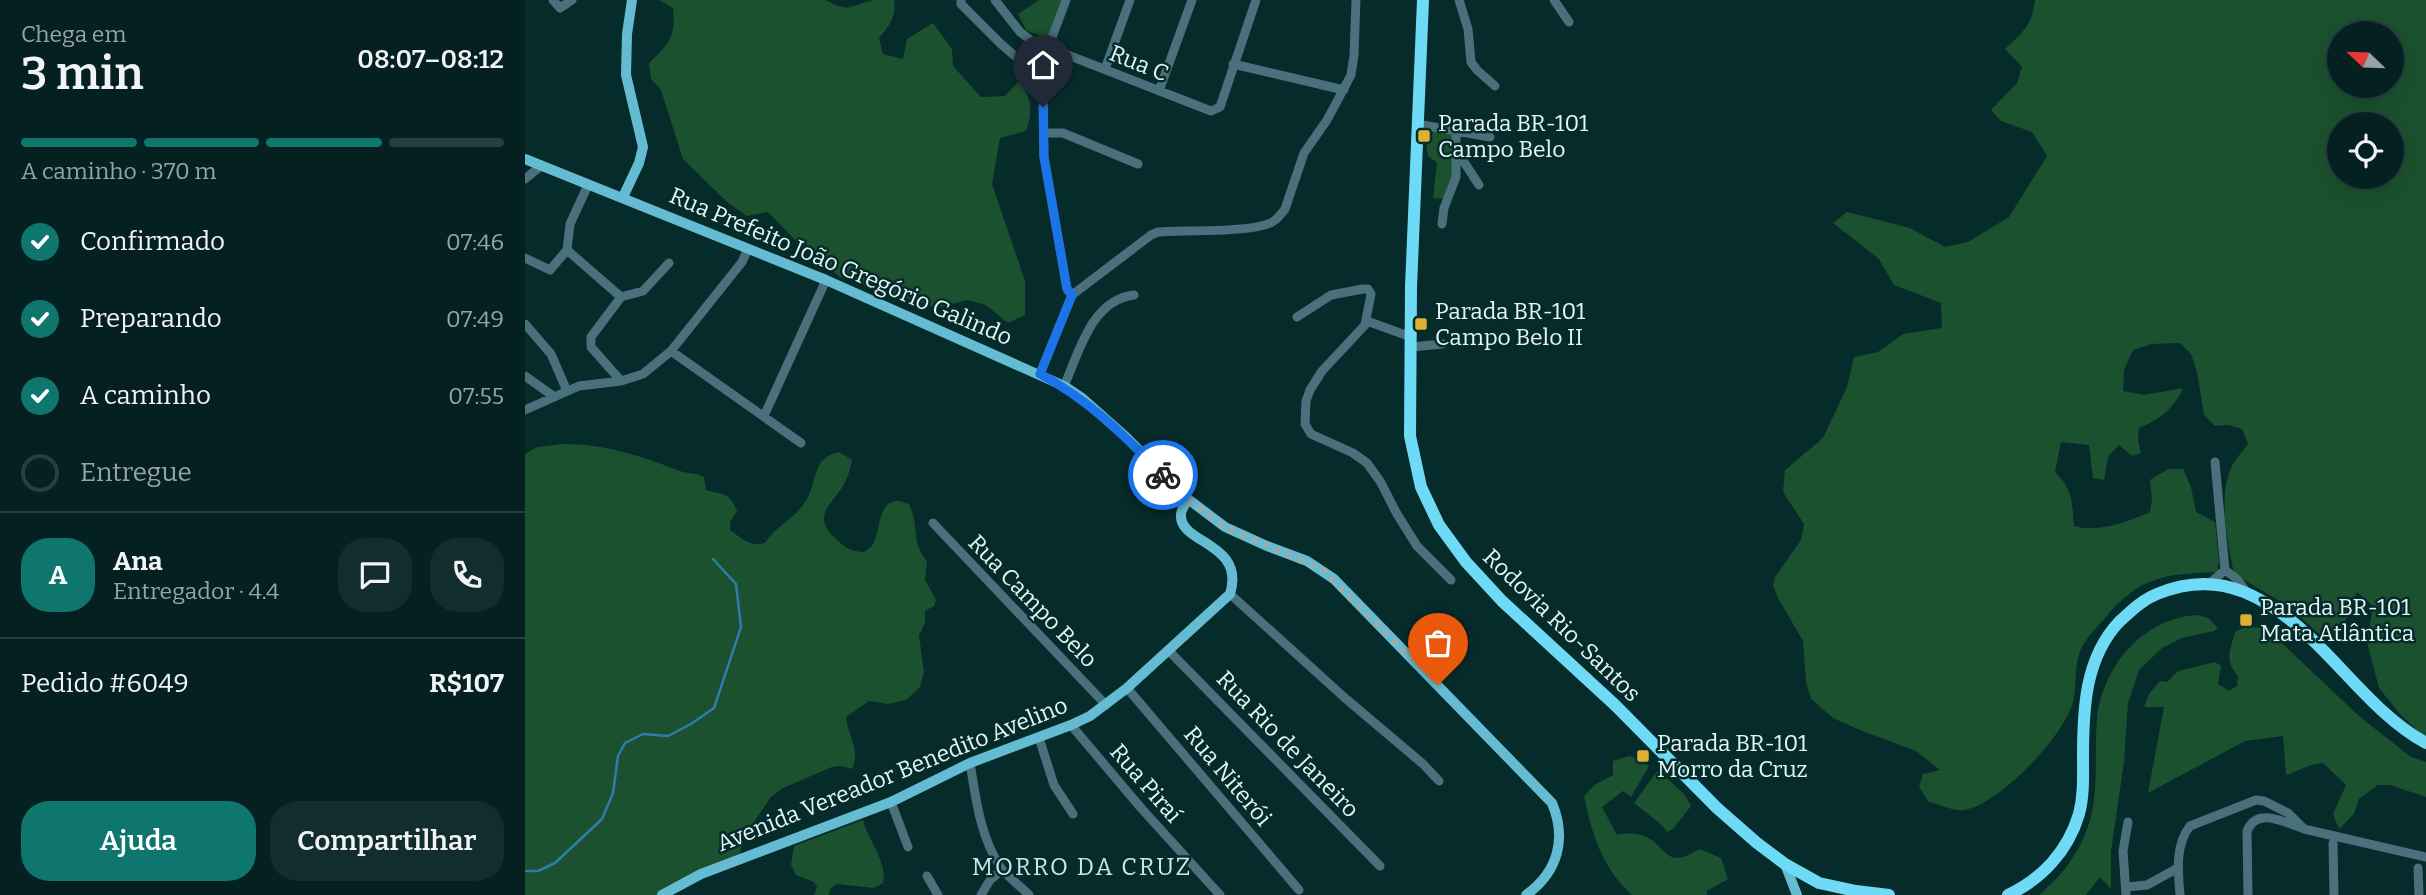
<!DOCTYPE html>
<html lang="pt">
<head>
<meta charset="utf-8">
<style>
	:root { --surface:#042020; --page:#122d2d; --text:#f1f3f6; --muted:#97a3a5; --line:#253e3e; --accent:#0f766e }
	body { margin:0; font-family:Bitter,serif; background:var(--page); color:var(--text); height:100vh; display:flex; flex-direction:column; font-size:26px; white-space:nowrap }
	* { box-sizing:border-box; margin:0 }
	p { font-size:23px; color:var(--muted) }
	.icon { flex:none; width:38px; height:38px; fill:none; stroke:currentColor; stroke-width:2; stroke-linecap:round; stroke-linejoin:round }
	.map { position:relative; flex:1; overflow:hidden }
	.drawer { display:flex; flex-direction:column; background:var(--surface); width:525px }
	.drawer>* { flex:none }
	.needle { width:46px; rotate:293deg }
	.fabs { position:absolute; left:1802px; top:21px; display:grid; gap:14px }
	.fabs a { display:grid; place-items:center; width:77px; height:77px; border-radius:50%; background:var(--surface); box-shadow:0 7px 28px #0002,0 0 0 2px var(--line); font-size:35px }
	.pin { position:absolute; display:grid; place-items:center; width:60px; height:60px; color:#fff; margin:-72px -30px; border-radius:50% 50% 50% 0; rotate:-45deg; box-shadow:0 0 7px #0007 }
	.pin .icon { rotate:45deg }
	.courier { position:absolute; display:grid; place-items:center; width:70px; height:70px; margin:-35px; border:5px solid #1a73e8; border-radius:50%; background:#fff; color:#222; box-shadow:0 2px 9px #0007 }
	.summary em { font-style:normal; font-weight:600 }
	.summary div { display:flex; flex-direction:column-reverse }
	.summary { display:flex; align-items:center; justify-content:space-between; height:119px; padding:0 21px }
	h1 { font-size:46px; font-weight:600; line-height:52px }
	.bar { display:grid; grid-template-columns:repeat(4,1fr); gap:10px 7px; align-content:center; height:84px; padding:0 21px }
	.bar i { height:9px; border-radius:5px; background:var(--line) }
	.bar .on { background:var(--accent) }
	.bar p { grid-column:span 4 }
	.line { display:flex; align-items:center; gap:18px; padding:0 21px; border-top:2px solid var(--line) }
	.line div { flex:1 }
	.round { display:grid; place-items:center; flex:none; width:74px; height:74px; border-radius:28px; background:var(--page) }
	ol { padding:0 21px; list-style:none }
	li { display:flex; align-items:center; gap:21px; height:77px }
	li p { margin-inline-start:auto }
	li .icon { padding:7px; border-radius:50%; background:var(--accent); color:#fff; stroke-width:4 }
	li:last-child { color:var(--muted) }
	li i { width:38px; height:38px; border:4px solid var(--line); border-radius:50% }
	.action { display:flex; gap:14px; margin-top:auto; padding:14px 21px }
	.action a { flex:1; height:80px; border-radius:28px; background:var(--accent); color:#fff; font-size:28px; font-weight:600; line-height:80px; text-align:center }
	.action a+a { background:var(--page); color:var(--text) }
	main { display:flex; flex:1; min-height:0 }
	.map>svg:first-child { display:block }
	.green { fill:#1b512e; fill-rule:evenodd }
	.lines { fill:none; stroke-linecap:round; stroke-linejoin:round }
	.stream { stroke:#2d7dac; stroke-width:2.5 }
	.minor { stroke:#49707b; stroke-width:9 }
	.major { stroke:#65bcd2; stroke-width:10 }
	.highway { stroke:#6fdaf5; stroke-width:12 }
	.done { stroke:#96afae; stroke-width:7; stroke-dasharray:0 12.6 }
	.route { stroke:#1a73e8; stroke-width:9 }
	.poi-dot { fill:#deb133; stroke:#062b2b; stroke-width:2.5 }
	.labels { text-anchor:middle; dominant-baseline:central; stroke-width:5; stroke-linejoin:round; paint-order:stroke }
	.street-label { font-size:23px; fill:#e3f6f5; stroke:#062b2b }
	.poi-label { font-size:23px; fill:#e3f6f5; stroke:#062b2b; text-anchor:start }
	.neighbourhood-label { font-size:24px; letter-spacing:2px; fill:#c4ebea; stroke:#062b2b }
</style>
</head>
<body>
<main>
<section class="drawer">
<div class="summary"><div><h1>3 min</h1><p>Chega em</p></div><em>08:07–08:12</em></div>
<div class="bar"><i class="on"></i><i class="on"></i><i class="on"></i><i></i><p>A caminho · 370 m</p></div>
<ol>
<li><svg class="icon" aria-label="check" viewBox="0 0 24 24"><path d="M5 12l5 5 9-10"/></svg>Confirmado<p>07:46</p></li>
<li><svg class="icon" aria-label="check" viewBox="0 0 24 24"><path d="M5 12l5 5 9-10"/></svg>Preparando<p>07:49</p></li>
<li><svg class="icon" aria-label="check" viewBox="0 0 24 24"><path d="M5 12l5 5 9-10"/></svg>A caminho<p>07:55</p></li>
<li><i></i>Entregue</li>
</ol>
<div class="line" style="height:126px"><b class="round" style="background:var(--accent);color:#fff">A</b><div><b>Ana</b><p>Entregador · 4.4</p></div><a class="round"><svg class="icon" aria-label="chat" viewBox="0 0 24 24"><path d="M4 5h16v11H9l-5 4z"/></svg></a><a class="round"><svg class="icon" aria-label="phone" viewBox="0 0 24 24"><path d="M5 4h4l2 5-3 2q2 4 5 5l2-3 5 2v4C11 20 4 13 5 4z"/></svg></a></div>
<div class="line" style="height:91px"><div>Pedido #6049</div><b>R$107</b></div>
<div class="action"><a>Ajuda</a><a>Compartilhar</a></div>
</section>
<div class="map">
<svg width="1901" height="895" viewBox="0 0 1901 895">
	<rect width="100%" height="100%" fill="#062b2b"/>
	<!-- green -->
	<path class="green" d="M134,0H301C326,15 327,3 351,0C357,0 363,0 369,0C372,15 364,27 354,38L358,54L378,59L382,39L408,23L427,49L428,66L456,97L480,96L494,81C507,98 508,112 501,131L475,138L467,184L500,281V315L483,323L461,305L442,300L412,308L315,277L274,244L243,212L222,216L203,203L158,159L136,90L126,79L124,63C144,44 151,36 148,8Z
		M514,0H536L522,39L501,30L493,14Z
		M1510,0H1901V739L1875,714L1854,688L1842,642L1848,606L1832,592L1821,619L1805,644L1763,606L1709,574C1703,543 1692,497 1707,466C1711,458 1718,451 1723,444L1717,429L1703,425L1690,426L1679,415L1672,372L1666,354L1655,343L1626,344L1608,350L1599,370L1598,391L1619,395L1658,388C1650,408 1633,421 1614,428L1613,440L1616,453L1607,456L1594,445L1583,457L1579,480L1568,478L1564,445L1536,442L1530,472C1548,490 1547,502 1549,526C1573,533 1603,522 1625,512L1627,499L1625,480L1643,469H1658L1666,487L1671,512L1690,522L1694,562L1692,572C1640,574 1615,576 1580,618C1572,627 1562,637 1557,647C1548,664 1553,687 1547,705C1536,739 1475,803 1440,810C1430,812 1414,804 1404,802L1394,787L1398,774L1415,770L1391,751L1335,730L1308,718L1286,699L1281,682L1278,641L1253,598L1248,585L1250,577L1276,540L1279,524L1258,492L1260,470L1298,438L1322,387L1329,357L1353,352L1378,334L1417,328L1416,303L1369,285L1354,259L1308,223L1322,212L1385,228L1420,247L1443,242L1484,217L1522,156L1507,132L1476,121L1466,110L1492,83L1497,67L1480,49C1498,32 1507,26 1510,0ZM1815,33H1867V86H1815ZM1815,124H1867V177H1815Z
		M908,129L929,133L930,177L920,199L908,198L912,163L903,156L901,142L904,131Z
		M38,444C79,444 114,455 152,470C161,474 170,472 179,477L181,490C198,495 205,492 212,511L205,522V530C216,538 225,547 240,543C252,524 270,520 282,499C293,478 287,458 314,452L327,460C325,469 323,478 318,486C305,506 287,517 310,538C319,547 326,552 339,552C341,551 346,547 348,544C357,528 352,490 384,504C395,527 385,541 402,561L400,580L411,600L409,606L400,611V622L394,636L399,672L395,687L381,700L363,704L344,701L321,717C323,736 336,750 327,769L316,766L307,767L258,788L246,797L218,838L214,860L137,895H0V454L12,447Z
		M1672,615L1683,618L1693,628L1689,631L1657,638L1637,648L1614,670L1603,703L1599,762L1586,851V889L1575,877L1561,895H1514C1538,875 1556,851 1565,820C1574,788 1569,752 1572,718C1578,666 1618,618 1672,615Z
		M1720,627L1741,628L1835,717L1886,757L1901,762V797L1865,785H1853L1834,799L1829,814L1814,829L1808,814L1821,785L1798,763C1780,765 1777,770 1761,775L1758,736L1720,741L1623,793L1639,707H1619L1624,694L1635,681L1642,682L1653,671L1690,662L1696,666L1693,684L1704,691L1712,686L1713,676C1699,660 1705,651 1710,632Z
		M1104,756L1116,759L1124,766L1106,797L1098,791L1077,807L1092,835C1133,826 1135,859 1153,858C1160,858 1168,852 1175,849L1196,858L1203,879L1182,891V895H1107C1077,868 1067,834 1059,796L1069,785L1088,775V761Z
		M1133,770L1160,795L1166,806L1148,829L1142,832L1137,825L1109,803Z
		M338,820C343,841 363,862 358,883L349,888L312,884L305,889L304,895H289L292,887L289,882L271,875L266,865L269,846Z"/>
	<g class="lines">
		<!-- stream -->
		<path class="stream" d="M0,871H13L30,863L77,819L88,793L93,756L100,743L118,734L143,736L166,724L189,708L216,627L211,584L188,559"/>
		<!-- minor -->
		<path class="minor" d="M28,0L35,8L47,0
			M436,0V4L476,44L518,80
			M470,0L495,32L507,41L686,111L695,107L731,0
			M541,0L523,48L518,74L519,157L542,289L547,295
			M934,0L943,29L946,62L952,70L970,86
			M1029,0L1044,22
			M708,64L819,90
			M580,69L605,0
			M634,91L667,0
			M892,124L965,137
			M519,133H538L613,164
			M936,148L939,162L954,185
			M0,179L17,165
			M917,224L919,208L931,177V131
			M42,250L96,297
			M0,258L25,270L42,250L45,224L63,185
			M772,317L806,295L838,289H843L846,294L840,325L797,371L785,390L781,401L780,424L786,434L828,453L842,463L855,481L872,514L892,546L926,580
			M842,321L886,337
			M0,324L26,354L42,391
			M886,347L918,344
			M146,351L276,443
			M515,374L547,295L626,235L633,232C657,230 733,233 749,221C753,218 757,213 760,209L779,153L802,120L826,75L829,55L831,0
			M0,376L28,396
			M96,381L66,347V337L96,297L118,291L144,263
			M539,386C554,353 566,300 609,295
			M0,410L54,386L96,381L118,374L146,351L217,262L223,249
			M239,416L301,280
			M1690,462L1700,570
			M408,523L581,705
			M1684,584L1700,570L1712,579L1723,594
			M705,594L820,698L898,764L914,781
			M643,650L855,866
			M602,688L774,890
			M546,725L616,808L695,895
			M514,738L529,785L548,814
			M445,763C451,799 455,837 476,868C484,878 495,886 504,895
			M366,802L383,847
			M1808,843L1809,895
			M1893,868L1894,895
			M402,876L413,895
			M1601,887L1622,885L1653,868
			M456,895L465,880L477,870
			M1601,895L1598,851L1603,822
			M1655,895C1653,871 1650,845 1665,826L1731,800L1739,801L1763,813L1779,829L1901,857
			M1723,895L1722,831C1732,807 1758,822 1777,828"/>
		<!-- major -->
		<path class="major" d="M0,159L301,280L539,386L557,398L601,437L663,499L700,527L742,546L782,561L809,579L1027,803C1042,839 1033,872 1001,895
			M98,197L114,163L118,147L101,75L102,34L107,0
			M1260,864L1272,895
			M137,895L176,874L366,802L445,763L546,725L565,716L602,688L705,594C721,542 653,544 656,514C656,510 661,503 663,499"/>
		<!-- highway -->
		<path class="highway" d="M898,0L886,287L885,436L896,487L914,525L941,562L977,601L1090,705L1192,808L1232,843L1260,864L1294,883L1331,891L1364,895
			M1483,895C1517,879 1543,851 1554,814C1559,795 1558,776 1558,756C1558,709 1560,658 1594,622C1606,611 1617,600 1632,594C1661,582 1689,580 1719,592C1794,623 1832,705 1901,743"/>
	</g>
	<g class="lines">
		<!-- done -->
		<path class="done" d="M638,475L663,499L700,527L798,570L913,685"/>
		<!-- route -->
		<path class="route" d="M518,107L519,157L542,289L547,295L515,374C563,399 600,436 638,475"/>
	</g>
	<!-- markers -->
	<g class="poi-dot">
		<rect x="892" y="129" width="14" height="14" rx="3.5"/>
		<rect x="889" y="317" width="14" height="14" rx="3.5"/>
		<rect x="1714" y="613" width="14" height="14" rx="3.5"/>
		<rect x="1111" y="749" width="14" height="14" rx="3.5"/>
	</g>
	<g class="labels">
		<!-- street labels -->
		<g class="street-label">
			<text transform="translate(614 63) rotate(22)">Rua C</text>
			<text transform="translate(316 266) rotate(23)">Rua Prefeito João Gregório Galindo</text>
			<text transform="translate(508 601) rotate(46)">Rua Campo Belo</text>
			<text transform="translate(1037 625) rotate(44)">Rodovia Rio-Santos</text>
			<text transform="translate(763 744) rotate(46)">Rua Rio de Janeiro</text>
			<text transform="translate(367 774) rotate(-22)">Avenida Vereador Benedito Avelino</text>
			<text transform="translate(703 776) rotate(50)">Rua Niterói</text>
			<text transform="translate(621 783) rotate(49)">Rua Piraí</text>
		</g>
		<!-- poi labels -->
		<g class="poi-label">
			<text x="913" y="123">Parada BR-101<tspan x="913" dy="26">Campo Belo</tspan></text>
			<text x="910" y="311">Parada BR-101<tspan x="910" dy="26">Campo Belo II</tspan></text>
			<text x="1735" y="607">Parada BR-101<tspan x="1735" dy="26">Mata Atlântica</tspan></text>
			<text x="1132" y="743">Parada BR-101<tspan x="1132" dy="26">Morro da Cruz</tspan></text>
		</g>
		<!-- neighbourhood labels -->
		<g class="neighbourhood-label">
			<text x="557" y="867">MORRO DA CRUZ</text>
		</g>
	</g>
</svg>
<div class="fabs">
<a><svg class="needle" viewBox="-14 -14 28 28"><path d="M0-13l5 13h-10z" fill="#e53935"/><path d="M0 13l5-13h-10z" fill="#97a3a5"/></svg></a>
<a><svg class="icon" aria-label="locate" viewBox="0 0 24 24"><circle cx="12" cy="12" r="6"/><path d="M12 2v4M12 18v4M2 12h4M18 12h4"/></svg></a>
</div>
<div class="pin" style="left:913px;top:685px;background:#ea580c"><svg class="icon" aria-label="bag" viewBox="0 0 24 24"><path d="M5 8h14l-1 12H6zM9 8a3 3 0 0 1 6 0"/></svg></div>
<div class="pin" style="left:518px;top:107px;background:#1f2937"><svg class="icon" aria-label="home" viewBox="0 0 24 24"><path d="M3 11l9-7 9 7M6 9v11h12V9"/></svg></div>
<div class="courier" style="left:638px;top:475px"><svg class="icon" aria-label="bike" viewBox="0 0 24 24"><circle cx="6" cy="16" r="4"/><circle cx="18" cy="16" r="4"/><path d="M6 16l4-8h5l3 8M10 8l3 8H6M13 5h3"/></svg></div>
</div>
</main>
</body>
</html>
